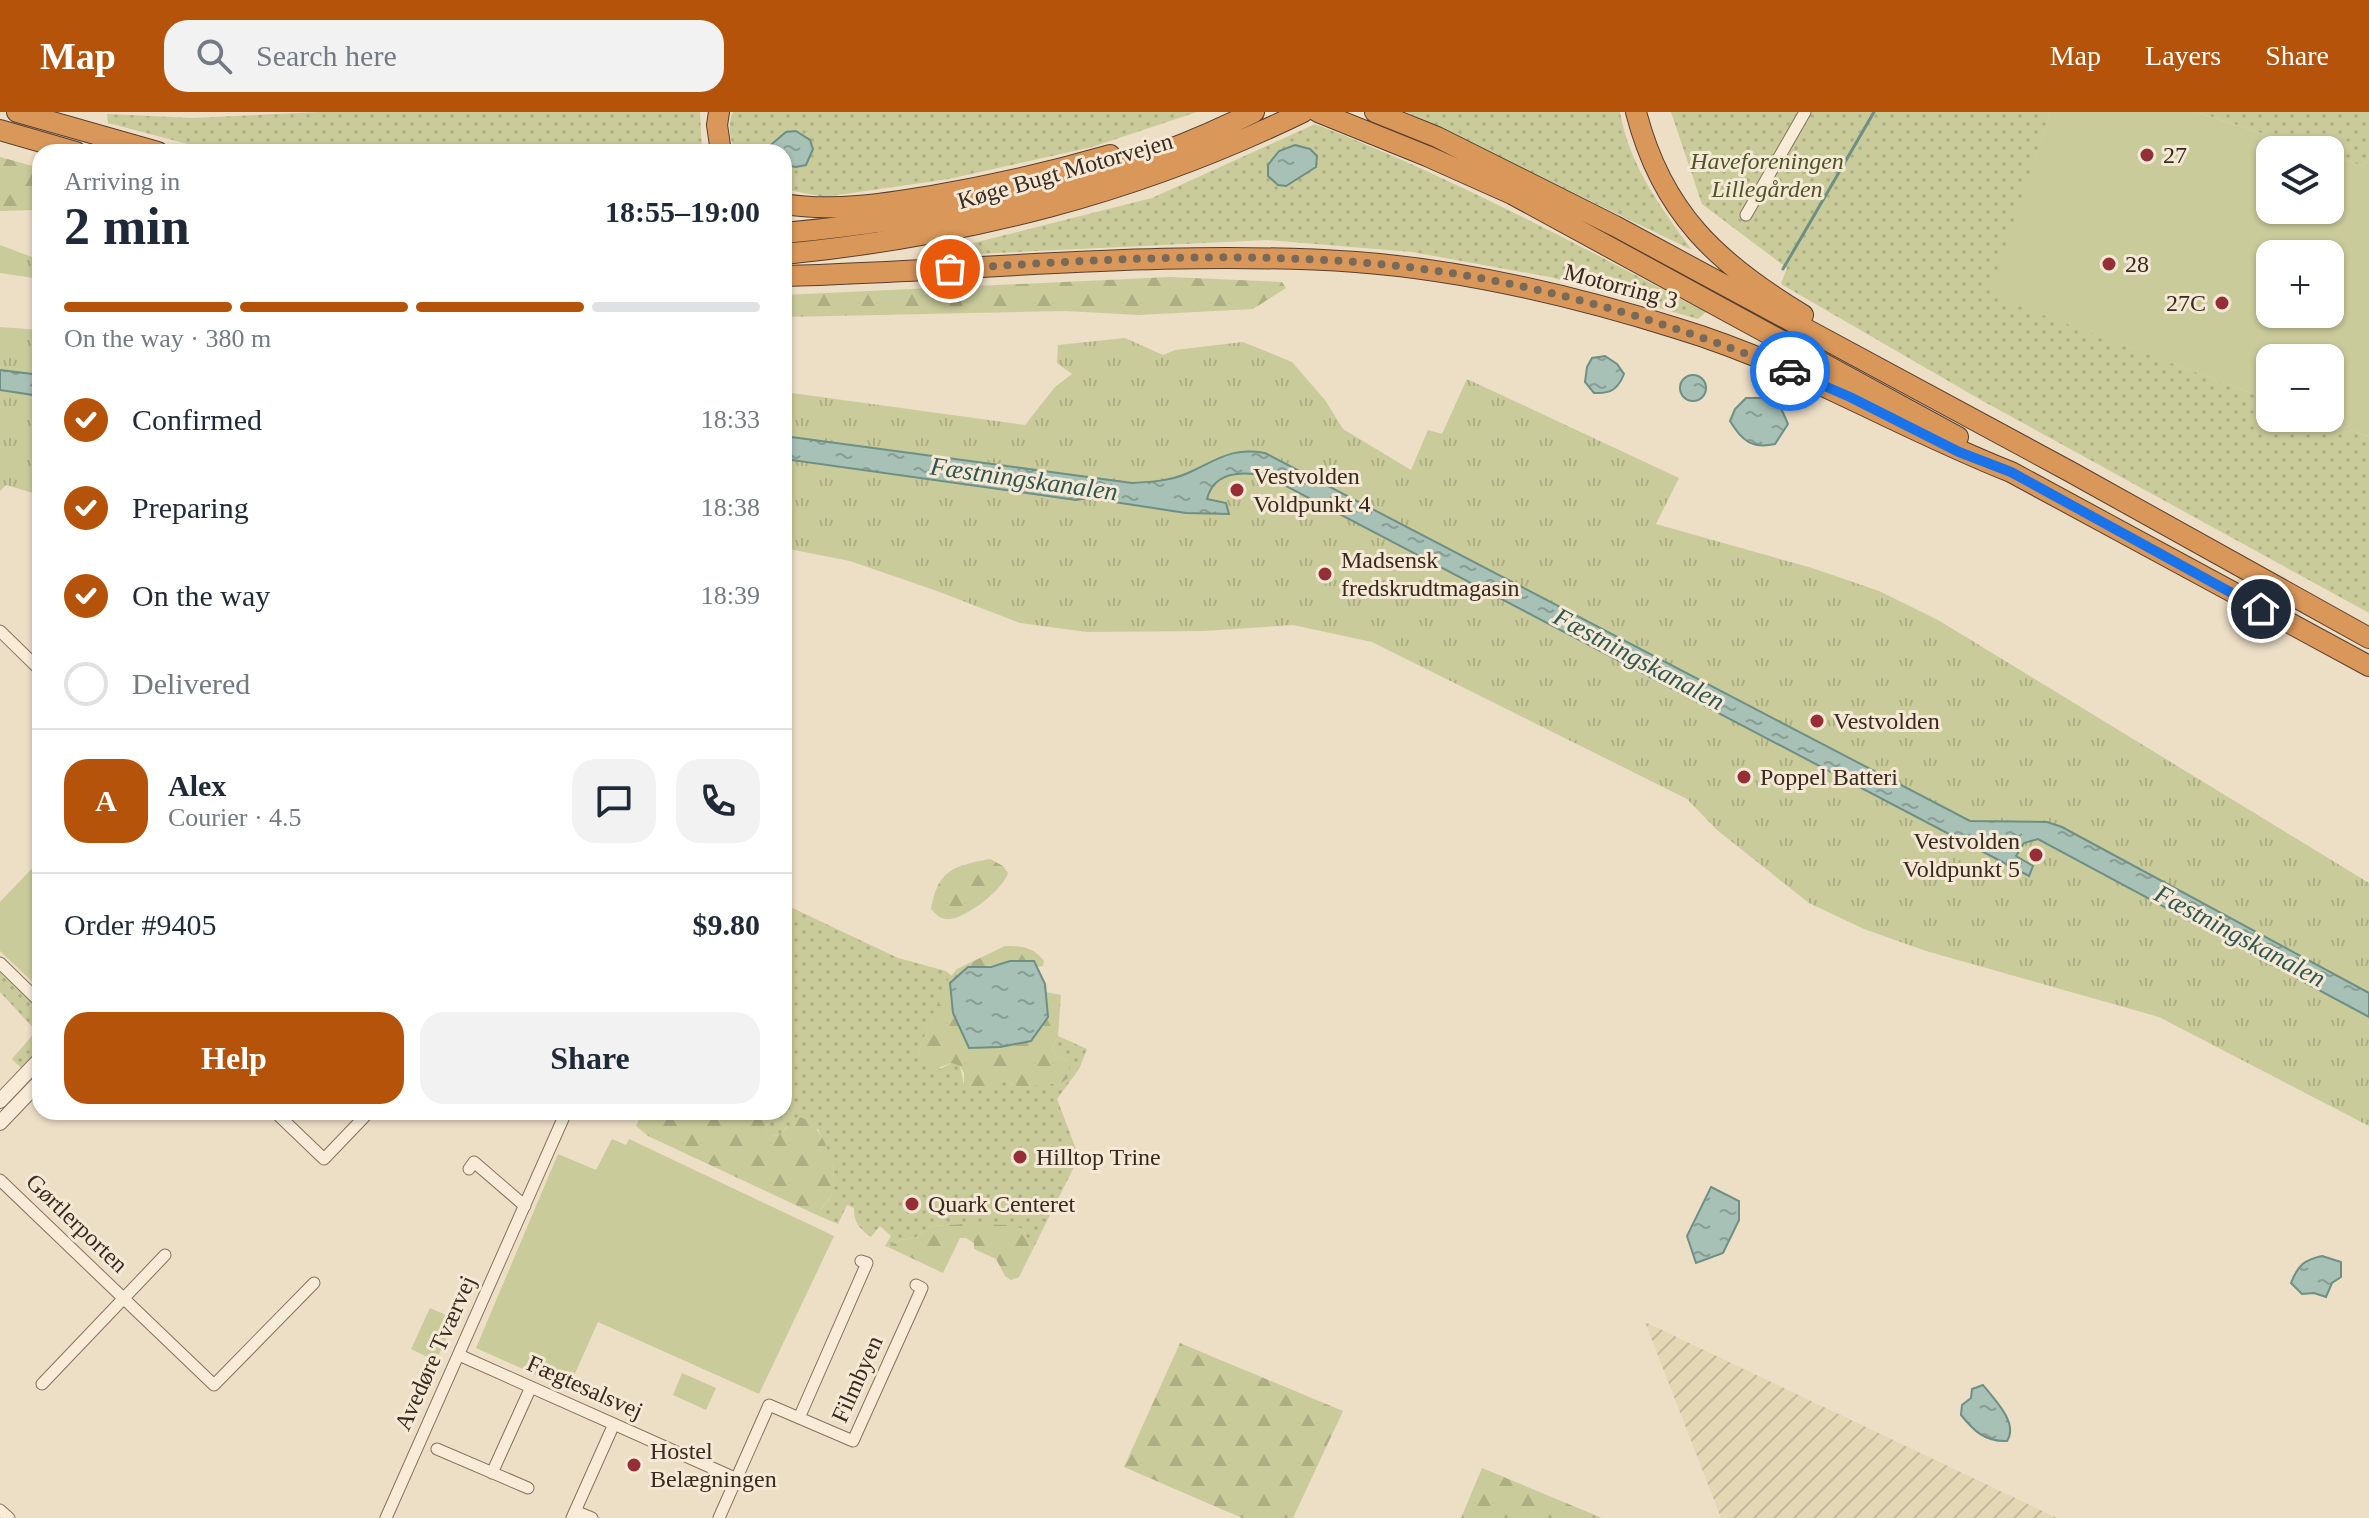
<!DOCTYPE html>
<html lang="en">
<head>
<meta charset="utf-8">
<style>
	:root { --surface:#fff; --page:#f2f2f3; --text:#1f2937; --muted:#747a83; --line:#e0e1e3; --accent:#b45309 }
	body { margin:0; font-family:Georgia,serif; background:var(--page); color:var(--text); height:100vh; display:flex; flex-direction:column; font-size:30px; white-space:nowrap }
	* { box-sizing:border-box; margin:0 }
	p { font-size:26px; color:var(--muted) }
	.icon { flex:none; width:44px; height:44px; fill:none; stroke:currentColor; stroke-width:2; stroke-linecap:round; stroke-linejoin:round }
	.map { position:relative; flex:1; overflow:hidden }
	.side { position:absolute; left:32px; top:32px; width:760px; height:976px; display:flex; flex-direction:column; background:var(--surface); border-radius:24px; box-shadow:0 2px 6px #0004 }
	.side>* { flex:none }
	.tools { position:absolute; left:2256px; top:24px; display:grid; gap:16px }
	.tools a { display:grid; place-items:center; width:88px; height:88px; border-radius:16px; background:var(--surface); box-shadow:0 2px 6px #0004; font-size:40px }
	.pin { position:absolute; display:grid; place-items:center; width:68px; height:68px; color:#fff; margin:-34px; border:4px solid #fff; border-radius:50%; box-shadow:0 2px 8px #0007 }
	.courier { position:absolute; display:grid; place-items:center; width:80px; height:80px; margin:-40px; border:6px solid #1a73e8; border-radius:50%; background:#fff; color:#222; box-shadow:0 2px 10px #0007 }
	.summary em { font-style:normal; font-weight:700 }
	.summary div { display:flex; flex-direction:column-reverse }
	.summary { display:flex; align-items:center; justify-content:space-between; height:136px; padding:0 32px }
	h1 { font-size:52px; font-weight:700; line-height:60px }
	.bar { display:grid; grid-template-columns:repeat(4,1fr); gap:12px 8px; align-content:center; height:96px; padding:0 32px }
	.bar i { height:10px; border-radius:6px; background:var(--line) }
	.bar .active { background:var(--accent) }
	.bar p { grid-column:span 4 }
	.line { display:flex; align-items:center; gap:20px; padding:0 32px; border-top:2px solid var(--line) }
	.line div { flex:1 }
	.round { display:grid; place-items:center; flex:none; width:84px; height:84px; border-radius:24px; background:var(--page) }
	ol { padding:0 32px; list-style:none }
	li { display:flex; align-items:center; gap:24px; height:88px }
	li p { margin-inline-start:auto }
	li .icon { padding:8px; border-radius:50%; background:var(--accent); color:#fff; stroke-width:4 }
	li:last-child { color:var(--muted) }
	li i { width:44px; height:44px; border:4px solid var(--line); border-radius:50% }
	.primary-button { display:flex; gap:16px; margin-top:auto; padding:16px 32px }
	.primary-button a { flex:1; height:92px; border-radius:24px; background:var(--accent); color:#fff; font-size:32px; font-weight:700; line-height:92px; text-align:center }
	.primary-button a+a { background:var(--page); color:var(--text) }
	header { display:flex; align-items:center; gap:48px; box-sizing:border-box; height:112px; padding:0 40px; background:var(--accent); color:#fff }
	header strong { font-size:38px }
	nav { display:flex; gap:44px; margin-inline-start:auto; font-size:28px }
	.search { width:560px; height:72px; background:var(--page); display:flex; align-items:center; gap:20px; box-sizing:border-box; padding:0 28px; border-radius:24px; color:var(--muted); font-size:30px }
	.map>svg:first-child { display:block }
	.farmland { fill:url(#farmland-furrows) }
	.grass { fill:url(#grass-dots) }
	.forest { fill:url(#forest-firs) }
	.park { fill:url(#park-tufts) }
	.pitch { fill:#c9cb9a; fill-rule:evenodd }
	.water { fill:url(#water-ripples); stroke:#6e8f84; stroke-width:2 }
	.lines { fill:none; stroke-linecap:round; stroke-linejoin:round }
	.stream { stroke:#6e8f84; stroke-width:3 }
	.minor-casing { stroke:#88705c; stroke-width:13 }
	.tertiary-casing { stroke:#88705c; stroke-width:16 }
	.motorway-casing { stroke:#563f30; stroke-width:22 }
	.minor { stroke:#f8ecd9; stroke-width:11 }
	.tertiary { stroke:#f8ecd9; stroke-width:14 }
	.motorway { stroke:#da975a; stroke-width:20 }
	.done { stroke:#786959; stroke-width:8; stroke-dasharray:0 14.4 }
	.route { stroke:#1a73e8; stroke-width:10 }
	.poi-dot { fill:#962e37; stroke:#f5e9d5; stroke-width:3 }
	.labels { text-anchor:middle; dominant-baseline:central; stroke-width:6; stroke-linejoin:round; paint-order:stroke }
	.poi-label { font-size:24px; fill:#392a1f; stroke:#f5e9d5; text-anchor:start }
	.park-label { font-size:24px; font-style:italic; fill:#4d5527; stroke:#f5e9d5 }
	.street-label { font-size:24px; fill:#392a1f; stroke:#f5e9d5 }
	.water-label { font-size:26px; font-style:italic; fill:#2f5852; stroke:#f5e9d5 }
</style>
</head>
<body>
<header>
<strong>Map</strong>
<div class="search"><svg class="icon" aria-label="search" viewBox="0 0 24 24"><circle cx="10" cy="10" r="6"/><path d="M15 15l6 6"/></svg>Search here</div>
<nav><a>Map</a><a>Layers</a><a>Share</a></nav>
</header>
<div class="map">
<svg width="2369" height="1406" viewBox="0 0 2369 1406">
	<defs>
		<pattern id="farmland-furrows" width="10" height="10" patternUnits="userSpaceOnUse" patternTransform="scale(2)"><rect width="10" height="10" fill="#e3d7b4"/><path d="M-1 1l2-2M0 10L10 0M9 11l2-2" fill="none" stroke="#c4b99a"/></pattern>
		<pattern id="grass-dots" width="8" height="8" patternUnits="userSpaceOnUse" patternTransform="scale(2)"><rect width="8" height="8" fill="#c9cb9a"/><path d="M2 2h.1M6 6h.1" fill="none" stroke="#adae84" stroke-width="1.8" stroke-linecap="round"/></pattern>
		<pattern id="forest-firs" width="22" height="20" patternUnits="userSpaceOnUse" patternTransform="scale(2)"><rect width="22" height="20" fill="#c9cb9a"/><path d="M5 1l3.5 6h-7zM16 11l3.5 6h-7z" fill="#adae84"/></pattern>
		<pattern id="park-tufts" width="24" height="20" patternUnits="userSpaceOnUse" patternTransform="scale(2)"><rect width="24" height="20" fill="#c9cb9a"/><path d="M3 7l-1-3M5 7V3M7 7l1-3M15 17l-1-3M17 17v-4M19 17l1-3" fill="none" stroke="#adae84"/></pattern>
		<pattern id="water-ripples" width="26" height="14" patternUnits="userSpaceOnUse" patternTransform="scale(2)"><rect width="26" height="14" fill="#a7c1b7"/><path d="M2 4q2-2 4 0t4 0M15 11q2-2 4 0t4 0" fill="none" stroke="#899d94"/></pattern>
	</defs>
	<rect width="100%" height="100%" fill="#eddec6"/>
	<!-- farmland -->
	<path class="farmland" d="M1645,1210L2057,1406H1721Z"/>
	<!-- grass -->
	<path class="grass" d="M320,0H700L702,40H218L108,11L107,2L193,6Z
		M733,0H1197L1092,35L949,67L824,85L784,77V40H736C730,29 727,12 733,0Z
		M1406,0H1620C1629,53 1661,96 1692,138Z
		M1671,0H2050L1991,183L2270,288V306H2319L2369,325V501L1981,288L1781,172L1787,156L1702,92Z
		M2196,0H2369V43L2363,54L2330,43V38H2314Z
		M1315,12C1450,64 1578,133 1706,200L1698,207L1550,165L1412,140L1267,128L932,144L930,142L1152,86Z
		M784,792L898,846L946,859L952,864L946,871L918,941L940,957L951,951L960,954L964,973L1002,968L1019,975L1067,949L1055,942L1052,936L1058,924L1087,937L1079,957L1057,987L1079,1045L1032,1139L1023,1117L962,1112L931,1114L915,1126L900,1128L888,1135L885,1134L891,1124L880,1114L871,1125C859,1116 854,1111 854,1096L847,1093L838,1112L819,1104C820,1094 829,1091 832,1081C839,1060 826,1036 818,1017L787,1015L779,1024L770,1023L765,1017L775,1000H784V808L787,802L784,800Z
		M0,860L40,897V936L21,956L12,947L36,919L0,880Z"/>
	<!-- forest -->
	<path class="forest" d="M0,45L40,56V98L0,99Z
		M1170,165L1282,170L1286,176L1253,197L1138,203L1066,199L784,205V183Z
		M990,747L1003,754L1008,761C1004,777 964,808 948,807C939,807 937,803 931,797C938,757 954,754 990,747Z
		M1005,834C1023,834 1033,835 1044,849L1043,854L1037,855L1034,849C1011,849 991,855 968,855L950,871L953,901L969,936L1048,905L1046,880L1061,883L1058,924L1052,936L1055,942L1067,949L1070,958L1068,966L1061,971L1019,975L1002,968L994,971L987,978L970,976L964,973V961L960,954L951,951L933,958L918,941L946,870L957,857Z
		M642,1000H775L765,1017L771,1023L778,1024L799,1005C823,1009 840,1061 832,1082C828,1091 820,1094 819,1104L648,1024L636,1014Z
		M962,1112L1011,1113L1023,1117L1032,1139L1019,1165L1011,1168L1005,1164L996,1147L974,1137V1131L966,1126H960L943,1161L888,1135L900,1128L915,1126L931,1114Z
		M1180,1231L1343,1299L1293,1406H1242L1124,1355Z
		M1482,1356L1602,1406H1461Z"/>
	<!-- park -->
	<path class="park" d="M0,133L40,148V167L0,161Z
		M0,215L40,218V383L6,373L0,379Z
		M1125,226L1163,243L1175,238L1243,230L1292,250L1325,288L1343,317L1411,358L1428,318L1442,322L1467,267L1679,366L1656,412L1812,456L1879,479L1938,508L2369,771V1014L2159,905L1926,839L1864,817L1809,791L1717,718L1687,687L1372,530L1293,513L1204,519L1087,520L1020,511L937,479L850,449L784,436V280L1025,313L1055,275L1072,262L1057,251L1058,233Z"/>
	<!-- pitch -->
	<path class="pitch" d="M2050,0H2196L2314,38H2270V98H2330V43L2363,54L2369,43V325L2319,306H2330V246H2270V288L1990,183ZM2270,142H2330V202H2270Z
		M40,748V877L0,839V790Z
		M612,1027L626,1033L629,1027L834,1124L759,1282L598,1210L568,1277L476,1236L558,1042L596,1058Z
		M430,1196L455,1207L436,1249L411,1237Z
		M682,1261L716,1276L706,1298L673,1283Z"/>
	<!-- water -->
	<path class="water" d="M796,19L810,28L813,37L806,53L796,55L784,53V40H766V37L786,20Z
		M1295,33L1310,37L1317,44L1316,55L1286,74L1278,73L1268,64V53L1279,39Z
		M1605,244L1617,252L1624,262C1618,277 1611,282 1594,281L1585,270L1587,255L1592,246Z
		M0,258L40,263V284L0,278Z
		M1680 276a13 13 0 1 1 26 0a13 13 0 1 1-26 0Z
		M1746,286H1763L1780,294L1788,312L1775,332C1752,337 1742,329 1730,309L1735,297Z
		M784,324L1132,371C1151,370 1170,369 1188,361C1217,348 1231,335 1265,341L1970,709L2047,710L2062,715L2369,881V905L2038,727L2024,731L2016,744L2033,754L2029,764L1267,364C1243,359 1214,358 1207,387L1226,391L1229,402L1186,401L1088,386L1076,388L784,347Z
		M1010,849H1034L1045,872L1048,905L1031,929L1000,935L969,936L953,901L950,871L968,855H991Z
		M1711,1075L1739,1089V1108L1723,1141L1696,1151L1687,1124Z
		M2322,1144L2341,1150V1165L2332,1171L2326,1185L2314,1181L2302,1182L2291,1171C2298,1153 2304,1148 2322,1144Z
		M1983,1273C1994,1287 2019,1311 2007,1329C1985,1330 1974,1319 1961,1303L1962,1293L1971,1286L1972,1277Z"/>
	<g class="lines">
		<!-- stream -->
		<path class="stream" d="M1783,157L1874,0"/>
		<!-- minor casing -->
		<g class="minor-casing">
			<path id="minor" d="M1746,103L1805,0
				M0,519L40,558
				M0,851L40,890
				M275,1000L324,1047L369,1000
				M469,1057L474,1050L525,1094
				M0,1068L214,1273L314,1171
				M459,1243L737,1367
				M42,1272L165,1143
				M799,1306L867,1151L861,1149
				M437,1337L528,1376
				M492,1361L531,1275
				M0,1398L9,1406
				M575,1399L592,1406
				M386,1406L566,1000
				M572,1406L614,1312
				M719,1406L769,1293L853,1329L922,1176L916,1173"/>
		</g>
		<!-- tertiary casing -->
		<g class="tertiary-casing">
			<path id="tertiary" d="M0,989L40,947
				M0,1011L40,969"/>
		</g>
		<!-- motorway casing -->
		<g class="motorway-casing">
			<path id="motorway" d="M17,0L158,40
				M719,0L717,13L721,40
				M1318,0L1427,44L1512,82L1958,325
				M1375,0L1437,25L1615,114L2069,359L2369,526
				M1636,0C1662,101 1717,151 1803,203
				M0,18L76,40
				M784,92C832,100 883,92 931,84C991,74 1051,60 1110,43
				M784,121C943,106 1110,73 1254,0
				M784,142C967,124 1137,81 1303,0
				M784,164C975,159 1165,137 1356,150C1465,158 1574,184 1679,217C1795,252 1899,316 2011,360L2369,554"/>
		</g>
		<!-- minor -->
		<use href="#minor" class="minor"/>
		<!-- tertiary -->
		<use href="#tertiary" class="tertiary"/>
		<!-- motorway -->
		<use href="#motorway" class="motorway"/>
	</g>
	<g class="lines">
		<!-- done -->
		<path class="done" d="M950,157C1085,148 1221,140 1356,150C1506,161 1652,203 1790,259"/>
		<!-- route -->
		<path class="route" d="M1790,259L1850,285L1959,340L2011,360L2261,497"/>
	</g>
	<!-- markers -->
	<g class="poi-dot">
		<circle cx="2147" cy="43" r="8"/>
		<circle cx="2109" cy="152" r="8"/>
		<circle cx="2222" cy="191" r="8"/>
		<circle cx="1237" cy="378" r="8"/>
		<circle cx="1325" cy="462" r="8"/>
		<circle cx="1817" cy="609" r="8"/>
		<circle cx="1744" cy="665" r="8"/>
		<circle cx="2036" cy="743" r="8"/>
		<circle cx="1020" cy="1045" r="8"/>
		<circle cx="912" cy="1092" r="8"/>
		<circle cx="634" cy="1353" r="8"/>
	</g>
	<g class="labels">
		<!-- poi labels -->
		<g class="poi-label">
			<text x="2163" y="43">27</text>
			<text x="2125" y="152">28</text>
			<text x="2206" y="191" text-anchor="end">27C</text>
			<text x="1253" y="364">Vestvolden<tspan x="1253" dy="28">Voldpunkt 4</tspan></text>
			<text x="1341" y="448">Madsensk<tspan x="1341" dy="28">fredskrudtmagasin</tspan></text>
			<text x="1833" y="609">Vestvolden</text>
			<text x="1760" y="665">Poppel Batteri</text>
			<text x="2020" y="729" text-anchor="end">Vestvolden<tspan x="2020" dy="28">Voldpunkt 5</tspan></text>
			<text x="1036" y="1045">Hilltop Trine</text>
			<text x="928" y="1092">Quark Centeret</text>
			<text x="650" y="1339">Hostel<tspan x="650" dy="28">Belægningen</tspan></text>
		</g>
		<!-- park labels -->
		<g class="park-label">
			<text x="1767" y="49">Haveforeningen<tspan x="1767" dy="28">Lillegården</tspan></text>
		</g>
		<!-- street labels -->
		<g class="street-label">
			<text transform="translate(1065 59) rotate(-16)">Køge Bugt Motorvejen</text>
			<text transform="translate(1621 174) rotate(15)">Motorring 3</text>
			<text transform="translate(77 1111) rotate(44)">Gørtlerporten</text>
			<text transform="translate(435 1241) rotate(-66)">Avedøre Tværvej</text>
			<text transform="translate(857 1267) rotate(-66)">Filmbyen</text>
			<text transform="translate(585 1275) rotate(24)">Fægtesalsvej</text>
		</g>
		<!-- water labels -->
		<g class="water-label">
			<text transform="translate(1024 367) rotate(8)">Fæstningskanalen</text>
			<text transform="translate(1639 547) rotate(28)">Fæstningskanalen</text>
			<text transform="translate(2240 824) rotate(28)">Fæstningskanalen</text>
		</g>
	</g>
</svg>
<div class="tools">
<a><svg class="icon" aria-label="layers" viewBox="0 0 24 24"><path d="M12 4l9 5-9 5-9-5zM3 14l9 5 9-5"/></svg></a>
<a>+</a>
<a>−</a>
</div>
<div class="pin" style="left:950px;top:157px;background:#ea580c"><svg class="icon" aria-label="bag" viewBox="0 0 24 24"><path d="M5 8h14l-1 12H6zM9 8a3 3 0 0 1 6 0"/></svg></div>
<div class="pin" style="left:2261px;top:497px;background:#1f2937"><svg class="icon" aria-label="home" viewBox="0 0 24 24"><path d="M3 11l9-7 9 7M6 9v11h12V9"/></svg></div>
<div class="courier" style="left:1790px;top:259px"><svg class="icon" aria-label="car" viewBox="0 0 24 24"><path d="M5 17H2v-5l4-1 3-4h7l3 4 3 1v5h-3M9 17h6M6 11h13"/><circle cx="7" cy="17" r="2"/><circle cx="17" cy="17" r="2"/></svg></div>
<section class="side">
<div class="summary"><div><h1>2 min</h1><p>Arriving in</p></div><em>18:55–19:00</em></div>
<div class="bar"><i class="active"></i><i class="active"></i><i class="active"></i><i></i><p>On the way · 380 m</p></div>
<ol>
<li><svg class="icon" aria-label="check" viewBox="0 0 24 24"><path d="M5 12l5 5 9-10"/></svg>Confirmed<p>18:33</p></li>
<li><svg class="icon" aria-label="check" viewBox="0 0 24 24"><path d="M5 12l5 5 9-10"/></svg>Preparing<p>18:38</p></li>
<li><svg class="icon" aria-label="check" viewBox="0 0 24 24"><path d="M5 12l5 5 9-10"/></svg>On the way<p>18:39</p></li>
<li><i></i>Delivered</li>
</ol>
<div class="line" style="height:144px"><b class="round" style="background:var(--accent);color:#fff">A</b><div><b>Alex</b><p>Courier · 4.5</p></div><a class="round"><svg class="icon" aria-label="chat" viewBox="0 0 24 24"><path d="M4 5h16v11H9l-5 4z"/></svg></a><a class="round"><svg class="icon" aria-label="phone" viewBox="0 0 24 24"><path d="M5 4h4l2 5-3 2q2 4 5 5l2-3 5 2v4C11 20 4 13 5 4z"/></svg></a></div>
<div class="line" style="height:104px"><div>Order #9405</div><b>$9.80</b></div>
<div class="primary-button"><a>Help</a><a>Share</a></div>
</section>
</div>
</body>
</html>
